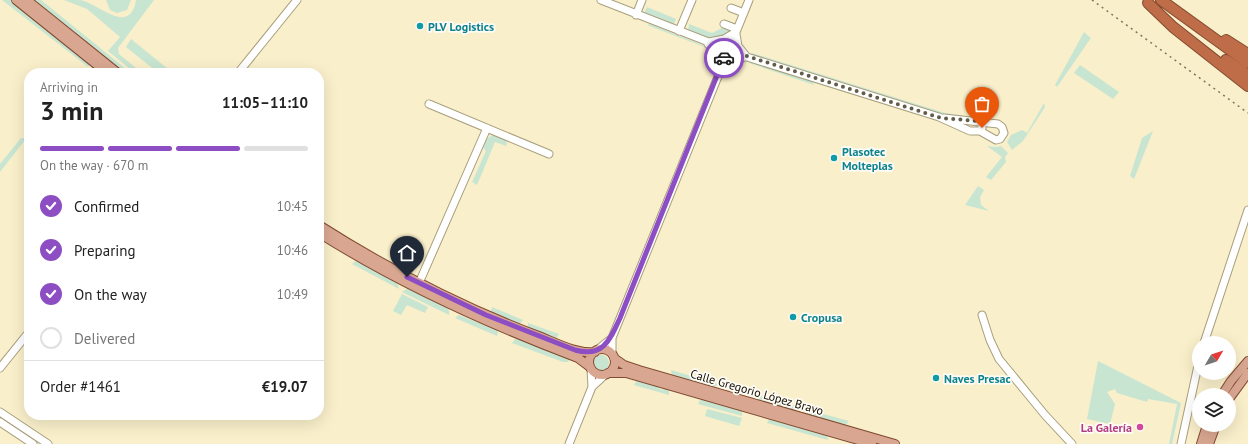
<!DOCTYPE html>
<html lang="en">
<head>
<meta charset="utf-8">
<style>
	:root { --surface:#fff; --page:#f2f2f2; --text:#222; --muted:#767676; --line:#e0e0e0; --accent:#8d4ec3 }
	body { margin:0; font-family:"PT Sans",sans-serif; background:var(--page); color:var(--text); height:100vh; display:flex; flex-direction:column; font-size:15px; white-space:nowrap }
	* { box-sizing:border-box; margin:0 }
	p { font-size:13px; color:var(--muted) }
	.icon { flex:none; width:22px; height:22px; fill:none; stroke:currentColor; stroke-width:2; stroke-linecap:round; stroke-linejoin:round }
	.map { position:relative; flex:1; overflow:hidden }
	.panel { position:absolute; left:24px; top:68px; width:300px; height:352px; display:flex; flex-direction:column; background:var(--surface); border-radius:16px; box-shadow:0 4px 16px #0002 }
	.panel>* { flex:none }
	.needle { width:26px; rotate:51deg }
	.fabs { position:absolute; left:1192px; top:336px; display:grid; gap:8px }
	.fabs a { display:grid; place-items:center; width:44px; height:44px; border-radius:50%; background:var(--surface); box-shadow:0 4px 16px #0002; font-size:20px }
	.pin { position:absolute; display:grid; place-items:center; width:34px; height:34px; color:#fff; margin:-41px -17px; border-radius:50% 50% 50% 0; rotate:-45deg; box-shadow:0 0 4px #0007 }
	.pin .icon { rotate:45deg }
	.courier { position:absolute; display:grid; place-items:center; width:40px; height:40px; margin:-20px; border:3px solid #8d4ec3; border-radius:50%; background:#fff; color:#222; box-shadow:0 1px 5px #0007 }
	.overview em { font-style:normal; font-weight:700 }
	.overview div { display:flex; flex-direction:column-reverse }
	.overview { display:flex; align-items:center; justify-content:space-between; height:68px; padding:0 16px }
	h1 { font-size:26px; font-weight:700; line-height:30px }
	.bar { display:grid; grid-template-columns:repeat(4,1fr); gap:6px 4px; align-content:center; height:48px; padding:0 16px }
	.bar i { height:5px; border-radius:3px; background:var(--line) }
	.bar .selected { background:var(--accent) }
	.bar p { grid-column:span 4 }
	.line { display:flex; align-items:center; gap:10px; padding:0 16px; border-top:1px solid var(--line) }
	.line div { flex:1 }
	ol { padding:0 16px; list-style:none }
	li { display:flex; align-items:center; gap:12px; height:44px }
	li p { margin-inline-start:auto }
	li .icon { padding:4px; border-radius:50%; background:var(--accent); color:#fff; stroke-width:4 }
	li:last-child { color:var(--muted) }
	li i { width:22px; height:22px; border:2px solid var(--line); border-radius:50% }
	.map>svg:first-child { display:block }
	.green { fill:#c8e5d2 }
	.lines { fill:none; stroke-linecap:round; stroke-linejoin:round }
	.minor-casing { stroke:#a89f7d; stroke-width:9 }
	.major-casing { stroke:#824b30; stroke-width:10 }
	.highway-casing { stroke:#824b30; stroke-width:12 }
	.minor { stroke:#fff; stroke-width:7 }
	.major { stroke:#d9a791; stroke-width:8 }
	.highway { stroke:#bf6d48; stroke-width:10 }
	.rail { stroke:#7d7660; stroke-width:1.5; stroke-dasharray:2 4; stroke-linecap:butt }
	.done { stroke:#625c49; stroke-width:4; stroke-dasharray:0 7.2 }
	.route { stroke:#8d4ec3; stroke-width:5 }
	.culture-dot { fill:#0f9aa8; stroke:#fefcf5; stroke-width:1.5 }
	.hotel-dot { fill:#d1479c; stroke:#fefcf5; stroke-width:1.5 }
	.labels { text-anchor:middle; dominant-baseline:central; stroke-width:3.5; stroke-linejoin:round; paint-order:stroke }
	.culture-label { font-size:12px; font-weight:bold; fill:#0d838f; stroke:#fefcf5; text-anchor:start }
	.street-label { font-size:12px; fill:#110d03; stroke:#fefcf5 }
	.hotel-label { font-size:12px; font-weight:bold; fill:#b23c85; stroke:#fefcf5; text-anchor:end }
</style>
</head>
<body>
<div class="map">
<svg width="1248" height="444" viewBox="0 0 1248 444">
	<rect width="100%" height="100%" fill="#f9efca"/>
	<!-- green -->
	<path class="green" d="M2,0H11L90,64L88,67Z
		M33,0H41L131,73H123Z
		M64,0C69,0 75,0 80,0C98,3 130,37 136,0H154L118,48L119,54L142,73H135L108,51L120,37L87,9Z
		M106,0H131L127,10L117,13L110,10Z
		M647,7L676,19L674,24L670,25L644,13Z
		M650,24L707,47L712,51L716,68L714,67L707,48L647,25Z
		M689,24L712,33L724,27L733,30C717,43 705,37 688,31Z
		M1084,32L1091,38L1057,87L1055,85Z
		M131,39L168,69L165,73H156V71L126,47Z
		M752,53L945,113L980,118L979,119L943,115L751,55Z
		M749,61L812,81L814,85L749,63Z
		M1080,65L1119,92L1113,99L1074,73Z
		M1044,103L1045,107L1023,141L1012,150L1007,142L1011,135L1022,130L1027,133Z
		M1153,131L1134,179L1130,176L1142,138Z
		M493,135L505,139L507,144L506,146L495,142L477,185L472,182L486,151L482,146L486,139Z
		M21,138H24L25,140L0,172V164Z
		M987,146L997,147L1001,146L1008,153L1005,157L1006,162L991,180L986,177L1002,157Z
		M978,186L984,190L980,197L981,205L989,211L965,205Z
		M357,260L397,282L399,289L352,264Z
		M408,288L446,307L449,310V315L402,292Z
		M402,294L428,307L425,313L407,305L401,315L393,311Z
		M492,307L523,320L519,325L491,312Z
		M459,315L497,330L498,332L497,336L455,318Z
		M528,323L559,334L556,339L528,328Z
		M515,339H517L570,358L568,362H563L512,343Z
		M593 363a8 8 0 1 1 16 0a8 8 0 1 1-16 0Z
		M1098,361L1181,403L1172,444H1169L1177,404L1148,399L1147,402L1117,393L1115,389L1107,392L1115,404L1110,424L1087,419Z
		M671,370L718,384L712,388L672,375Z
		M637,380L659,386L658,388L663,390L664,388L669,389V395L634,385Z
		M758,395L799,407L793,411L759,401Z
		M703,399L742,410V416L698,404L700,400Z
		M707,409L742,418L739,426L705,416Z
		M805,409L849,421L845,426L807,415Z
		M769,419L827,435L828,440L767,423Z"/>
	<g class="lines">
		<!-- minor casing -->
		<g class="minor-casing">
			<path id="minor" d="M601,0L747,57L939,117L970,131H980L982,128V124
				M731,8L744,13
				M636,15L642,0
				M724,24L737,29
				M679,31L692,0
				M736,34L738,46L746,56
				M709,42L724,39L736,32
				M708,44L715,51L720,68
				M720,68L732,61L745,57
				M238,73L297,0
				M429,104L549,154
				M944,118L998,124L1002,127L1004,133L1000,139L996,140L980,131
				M419,283L487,128
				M982,315L990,340L999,359L1045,415L1072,444
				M612,338V354
				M1204,343L1248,210
				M597,350L612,338L749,0
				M0,368L29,332
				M592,387L606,374
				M0,412L48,444
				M0,422L33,444
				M569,444L592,387L591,369
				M1181,444L1199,361"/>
		</g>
		<!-- major casing -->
		<g class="major-casing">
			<path id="major" d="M16,0L107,73
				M27,0L118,73
				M319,225C388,269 460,306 536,335C555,342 575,354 595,352
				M319,233C401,285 488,324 578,358L590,367
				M589 362a13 13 0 1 1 26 0a13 13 0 1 1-26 0Z
				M614,358L624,365L639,370L895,444
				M608,373H626L872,444
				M1222,395L1231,381L1248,361
				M1229,399L1248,373
				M1201,444L1207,425
				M1209,444L1216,425"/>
		</g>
		<!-- highway casing -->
		<g class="highway-casing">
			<path id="highway" d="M1161,0L1248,63
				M1148,3L1173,27L1248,86
				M1226,40L1248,54
				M1226,60L1248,75"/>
		</g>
		<!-- minor -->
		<use href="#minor" class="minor"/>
		<!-- major -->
		<use href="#major" class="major"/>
		<!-- highway -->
		<use href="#highway" class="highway"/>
		<!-- rail -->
		<path class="rail" d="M1092,0L1248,113"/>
	</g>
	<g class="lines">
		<!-- done -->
		<path class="done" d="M724,58L728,50L941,118L978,121L982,124V128"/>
		<!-- route -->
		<path class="route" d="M407,277L486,315L575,350C603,358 610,340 620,318L724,58"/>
	</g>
	<!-- markers -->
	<g class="culture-dot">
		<circle cx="420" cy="26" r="4"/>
		<circle cx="834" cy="158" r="4"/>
		<circle cx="793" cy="317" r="4"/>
		<circle cx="936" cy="378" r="4"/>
	</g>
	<circle class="hotel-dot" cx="1140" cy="427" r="4"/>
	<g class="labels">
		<!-- culture labels -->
		<g class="culture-label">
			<text x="428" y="26">PLV Logistics</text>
			<text x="842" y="151">Plasotec<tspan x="842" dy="14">Molteplas</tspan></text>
			<text x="801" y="317">Cropusa</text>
			<text x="944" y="378">Naves Presac</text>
		</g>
		<!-- street labels -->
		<g class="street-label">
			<text transform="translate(757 392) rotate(16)">Calle Gregorio López Bravo</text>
		</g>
		<!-- hotel labels -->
		<g class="hotel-label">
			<text x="1132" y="427">La Galería</text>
		</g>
	</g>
</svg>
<div class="fabs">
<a><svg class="needle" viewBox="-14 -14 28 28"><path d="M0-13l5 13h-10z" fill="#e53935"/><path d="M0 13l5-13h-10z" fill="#767676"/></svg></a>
<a><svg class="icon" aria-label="layers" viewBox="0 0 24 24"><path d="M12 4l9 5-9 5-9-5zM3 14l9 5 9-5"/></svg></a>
</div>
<div class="pin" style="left:982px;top:128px;background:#ea580c"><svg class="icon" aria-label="bag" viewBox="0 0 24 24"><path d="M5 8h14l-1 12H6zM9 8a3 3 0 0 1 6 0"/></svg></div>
<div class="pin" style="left:407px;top:277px;background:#1f2937"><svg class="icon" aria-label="home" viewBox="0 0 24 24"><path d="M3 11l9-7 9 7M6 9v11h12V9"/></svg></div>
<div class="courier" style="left:724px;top:58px"><svg class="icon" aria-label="car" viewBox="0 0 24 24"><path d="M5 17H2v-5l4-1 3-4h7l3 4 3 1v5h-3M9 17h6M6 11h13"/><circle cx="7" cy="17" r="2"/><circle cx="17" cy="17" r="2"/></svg></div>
<section class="panel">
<div class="overview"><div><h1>3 min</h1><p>Arriving in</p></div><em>11:05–11:10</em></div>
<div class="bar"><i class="selected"></i><i class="selected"></i><i class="selected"></i><i></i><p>On the way · 670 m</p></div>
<ol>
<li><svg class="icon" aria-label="check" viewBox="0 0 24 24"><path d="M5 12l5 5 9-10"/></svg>Confirmed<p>10:45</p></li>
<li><svg class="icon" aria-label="check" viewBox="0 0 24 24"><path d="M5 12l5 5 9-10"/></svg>Preparing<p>10:46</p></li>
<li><svg class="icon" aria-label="check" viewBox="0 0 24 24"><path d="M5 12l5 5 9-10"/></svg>On the way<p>10:49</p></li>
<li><i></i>Delivered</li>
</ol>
<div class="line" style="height:52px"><div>Order #1461</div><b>€19.07</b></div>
</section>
</div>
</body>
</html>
